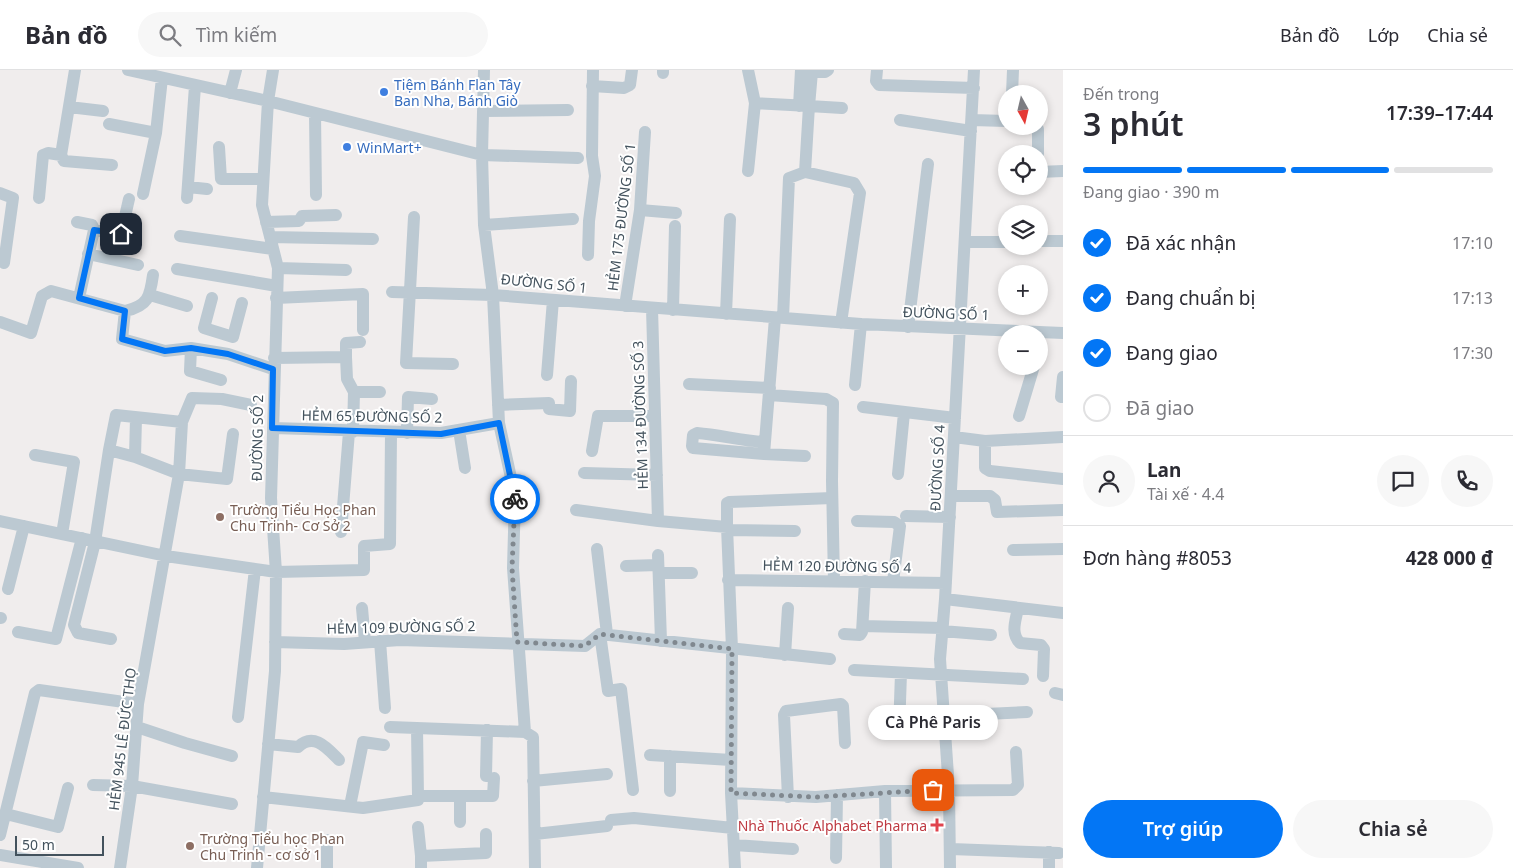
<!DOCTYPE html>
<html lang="vi">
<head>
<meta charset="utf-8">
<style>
	:root { --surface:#fff; --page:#f7f7f7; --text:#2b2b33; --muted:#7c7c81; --line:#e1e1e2; --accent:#0376f5 }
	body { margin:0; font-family:"Noto Sans",sans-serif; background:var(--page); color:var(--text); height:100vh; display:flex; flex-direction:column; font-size:19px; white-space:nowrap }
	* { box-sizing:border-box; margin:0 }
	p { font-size:16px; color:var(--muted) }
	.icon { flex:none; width:28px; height:28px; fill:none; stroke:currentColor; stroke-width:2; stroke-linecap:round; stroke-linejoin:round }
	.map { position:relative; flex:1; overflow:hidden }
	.sheet { display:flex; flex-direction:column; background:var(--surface); width:450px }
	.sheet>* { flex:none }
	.needle { width:32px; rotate:172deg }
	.tools { position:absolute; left:998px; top:15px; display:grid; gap:10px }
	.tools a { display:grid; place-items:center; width:50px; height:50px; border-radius:50%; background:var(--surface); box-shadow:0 2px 8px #0003; font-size:25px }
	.scale { position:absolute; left:15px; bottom:12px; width:89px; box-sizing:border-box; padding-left:5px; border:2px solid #43525d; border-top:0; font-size:14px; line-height:18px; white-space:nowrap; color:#43525d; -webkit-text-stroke:4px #fff; paint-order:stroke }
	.pin { position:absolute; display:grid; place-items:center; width:42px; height:42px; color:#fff; margin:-21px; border-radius:10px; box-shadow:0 2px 8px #0006 }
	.courier { position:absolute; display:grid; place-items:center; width:50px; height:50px; margin:-25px; border:4px solid #0376f5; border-radius:50%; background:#fff; color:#222; box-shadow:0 1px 6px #0007 }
	.bubble { position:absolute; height:35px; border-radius:18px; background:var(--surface); box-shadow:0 2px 8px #0003; font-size:16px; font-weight:600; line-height:35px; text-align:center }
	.head em { font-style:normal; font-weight:600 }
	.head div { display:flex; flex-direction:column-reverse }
	.head { display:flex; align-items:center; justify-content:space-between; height:85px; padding:0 20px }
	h1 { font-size:32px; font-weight:600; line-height:38px }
	.bar { display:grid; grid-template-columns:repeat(4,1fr); gap:8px 5px; align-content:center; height:60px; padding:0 20px }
	.bar i { height:6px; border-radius:4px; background:var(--line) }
	.bar .active { background:var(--accent) }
	.bar p { grid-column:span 4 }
	.line { display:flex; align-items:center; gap:12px; padding:0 20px; border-top:1px solid var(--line) }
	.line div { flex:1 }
	.round { display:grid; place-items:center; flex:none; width:52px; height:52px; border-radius:26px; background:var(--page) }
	ol { padding:0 20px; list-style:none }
	li { display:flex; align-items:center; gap:15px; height:55px }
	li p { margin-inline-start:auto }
	li .icon { padding:5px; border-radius:50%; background:var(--accent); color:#fff; stroke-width:4 }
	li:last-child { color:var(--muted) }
	li i { width:28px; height:28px; border:2px solid var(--line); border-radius:50% }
	.action { display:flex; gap:10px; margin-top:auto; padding:10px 20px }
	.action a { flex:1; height:58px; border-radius:30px; background:var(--accent); color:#fff; font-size:20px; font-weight:600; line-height:58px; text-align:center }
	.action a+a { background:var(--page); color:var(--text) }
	header { display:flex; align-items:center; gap:30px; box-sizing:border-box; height:70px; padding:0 25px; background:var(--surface); border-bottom:1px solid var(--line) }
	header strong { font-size:24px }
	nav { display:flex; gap:28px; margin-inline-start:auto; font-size:18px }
	.search { width:350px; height:45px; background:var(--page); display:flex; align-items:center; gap:12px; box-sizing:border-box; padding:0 18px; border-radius:28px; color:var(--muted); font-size:19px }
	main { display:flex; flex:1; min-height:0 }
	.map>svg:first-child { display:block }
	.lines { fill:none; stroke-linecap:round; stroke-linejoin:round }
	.minor { stroke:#bcc9d2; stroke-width:12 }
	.done { stroke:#80888f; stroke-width:5; stroke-dasharray:0 9 }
	.route { stroke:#0376f5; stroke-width:6 }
	.shop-dot { fill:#3f7fe0; stroke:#fff; stroke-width:2 }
	.education-dot { fill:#8d6e63; stroke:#fff; stroke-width:2 }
	.health-dot { fill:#e0444e; stroke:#fff; stroke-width:2 }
	.labels { text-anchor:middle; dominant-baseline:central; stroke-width:4; stroke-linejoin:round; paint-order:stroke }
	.shop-label { font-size:14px; fill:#366cbe; stroke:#fff; text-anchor:start }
	.street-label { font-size:14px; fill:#43525d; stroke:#fff }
	.education-label { font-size:14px; fill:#785e54; stroke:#fff; text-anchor:start }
	.health-label { font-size:14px; fill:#be3a42; stroke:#fff; text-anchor:end }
</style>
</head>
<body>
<header>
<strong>Bản đồ</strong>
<div class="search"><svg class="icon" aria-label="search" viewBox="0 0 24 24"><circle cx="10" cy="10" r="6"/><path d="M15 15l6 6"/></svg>Tìm kiếm</div>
<nav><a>Bản đồ</a><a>Lớp</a><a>Chia sẻ</a></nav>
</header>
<main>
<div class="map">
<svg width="1063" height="798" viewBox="0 0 1063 798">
	<rect width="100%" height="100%" fill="#f0eded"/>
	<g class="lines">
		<!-- minor -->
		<path class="minor" d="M128,0L268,31L482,85L484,155L493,225L861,254L1063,263
			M484,0L482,85L578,88
			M748,0L755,33L748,101
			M877,0L876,11L879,15L974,18
			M663,3V0
			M592,16L624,18L630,15L632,0
			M230,23L236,0
			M1012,24L1013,0
			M755,33L809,36L812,2H825L828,0
			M799,36L801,0
			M69,37L103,41
			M484,41L568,40
			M315,43L316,125
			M900,50L971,61
			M972,50L1006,51
			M109,54L156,63
			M219,77L221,109H263
			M1038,84V59
			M61,85L64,91L112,95
			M805,102L854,113L860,123L841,253
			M1039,102L1063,101
			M188,117L207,119
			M0,123L13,128L4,193
			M143,124L156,63L162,8
			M39,128L43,85L48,83L61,85L75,0
			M187,128L195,16
			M640,140L676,143
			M414,147L406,293L453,294
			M77,152L92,155L94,160
			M266,152L299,151L302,146L336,145
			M484,155L573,149
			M180,166L273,179
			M270,167L373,169
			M1039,171H1063
			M965,172H1006
			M88,184L138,195
			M588,185L589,151L595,106L592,86L593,0
			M278,198L346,200
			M177,199L277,216
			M392,222L493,225L499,353L515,426L513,498L525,662L533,667L535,798
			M150,225L187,236
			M79,228L94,160L121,164L129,129
			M212,228L204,258L233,267L242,233
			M276,228L363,224V260
			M625,236L640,140L645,62
			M652,238L658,451
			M673,240L675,156
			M125,241C148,236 150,227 153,205
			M726,244L730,149
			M775,248L764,384L805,386
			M783,248L789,108L805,102L809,36L842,38
			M0,252L31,263L42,226L51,221L125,241L122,269L165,281L191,278L228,284L273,299
			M908,257L928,94
			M191,278L190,301L221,310
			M346,287V273L360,272
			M274,288L346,287L347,309L354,322
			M547,305L553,230
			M1063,307L1061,327H1063
			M689,314L770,318
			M855,315L861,254
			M769,325L826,329L833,333L832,411L834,511
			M498,335L549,333V339L570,341L571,311
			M863,337L955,348
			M1019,346L1034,296
			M273,358L441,363L499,353
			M459,360L465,398
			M353,362L354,322H380
			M407,363L408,327L432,329
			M954,367L985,371L1063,367
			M985,371V398L990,401L1063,409
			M109,380L116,345L182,352
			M592,381L598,346H655
			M764,384L693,378L692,376L693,365L697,363C721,365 742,371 765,372
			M35,385L74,392L62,464
			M135,387L136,348
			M584,403L657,405
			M898,404L904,343
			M951,426H990L995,430L997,442L1063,440
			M576,440L658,451L727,457L732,579L731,723L735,798
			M906,446L950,447
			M0,451L166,486L276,502L364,500V476L390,474L391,363
			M857,451L894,452L900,456L893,512
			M727,457V433L729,432L832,428
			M727,460L795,461
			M341,462L349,362
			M597,479L607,564
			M1013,480L1063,479
			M658,485L661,571
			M626,496L658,495
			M659,503H692
			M728,510L946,513
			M8,519L24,456
			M945,529L1063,543
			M362,538L365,572
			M1018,538C1016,550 1010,563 1020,573L1041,575L1044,579L1043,606
			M0,548H1
			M863,556L942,558
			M942,561L991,565
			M18,562L56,569L82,468
			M600,564L608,621L621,619L633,720
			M844,564L860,565L862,562L865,511
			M111,569L78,563L74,555L95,472L109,380L135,387L179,404L227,409L233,364
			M380,571L385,638
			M275,572L344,574L400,570L585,576L600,564L830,589
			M785,585L788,538
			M854,600L1023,609
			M1055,623L1063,625
			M942,646L1027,642
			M238,647L255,499
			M137,657L185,673L232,686
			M390,657L525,662
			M417,658L418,726
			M899,661L901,603
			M268,674L298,677C314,662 327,678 339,690
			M650,685L731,690
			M486,706L487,660
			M533,711L607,704
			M93,715L132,716L232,734
			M670,721V686
			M885,721L886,798
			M731,723L816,727L885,721L1013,720L1018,715L1016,682
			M263,727L363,738L418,730V726H493L494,708
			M788,727L784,645L786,641L841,634L843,636L845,673
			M350,736L363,672L384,675
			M6,744L58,757L68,718
			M611,750L634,748L733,758
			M460,752V726
			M418,757L421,786
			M535,764L607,756
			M0,765L35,623L39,620L138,634
			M734,775L793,779
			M951,779L1059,783
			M1049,782V798
			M0,785L78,798
			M836,788L837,725
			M120,798L132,716L138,634L179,404L182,352L192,328L222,329L251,335
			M257,798L275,601L276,502L271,428L278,198L262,135L268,31L273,0
			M327,798V770
			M421,798V786L486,783V764
			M950,798L949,720L940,589L945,529L974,0"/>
	</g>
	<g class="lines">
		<!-- done -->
		<path class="done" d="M515,429L512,498L517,572L585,576L600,564L732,579L731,723L816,727L933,720"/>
		<!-- route -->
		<path class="route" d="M121,164L94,160L79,228L125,241L122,269L165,281L191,278L228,284L273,299L272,358L441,364L499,353L515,429"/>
	</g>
	<!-- markers -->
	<g class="shop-dot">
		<circle cx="384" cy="22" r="5"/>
		<circle cx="347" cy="77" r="5"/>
	</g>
	<g class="education-dot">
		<circle cx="220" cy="447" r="5"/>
		<circle cx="190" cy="776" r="5"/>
	</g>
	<path class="health-dot" d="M934.5 747.5h5v5h5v5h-5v5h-5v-5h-5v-5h5z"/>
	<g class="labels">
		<!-- shop labels -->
		<g class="shop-label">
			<text x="394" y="14">Tiệm Bánh Flan Tây<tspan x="394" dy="16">Ban Nha, Bánh Giò</tspan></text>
			<text x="357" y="77">WinMart+</text>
		</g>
		<!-- street labels -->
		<g class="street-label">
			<text transform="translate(621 147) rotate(-83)">HẺM 175 ĐƯỜNG SỐ 1</text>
			<text transform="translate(544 213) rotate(6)">ĐƯỜNG SỐ 1</text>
			<text transform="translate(946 243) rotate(2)">ĐƯỜNG SỐ 1</text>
			<text transform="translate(640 345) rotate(-92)">HẺM 134 ĐƯỜNG SỐ 3</text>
			<text transform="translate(372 346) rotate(1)">HẺM 65 ĐƯỜNG SỐ 2</text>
			<text transform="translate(257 368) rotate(-89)">ĐƯỜNG SỐ 2</text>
			<text transform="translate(937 398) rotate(-87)">ĐƯỜNG SỐ 4</text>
			<text transform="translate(837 496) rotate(1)">HẺM 120 ĐƯỜNG SỐ 4</text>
			<text transform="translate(401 557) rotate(-1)">HẺM 109 ĐƯỜNG SỐ 2</text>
			<text transform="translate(122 669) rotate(-83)">HẺM 945 LÊ ĐỨC THỌ</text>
		</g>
		<!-- education labels -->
		<g class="education-label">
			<text x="230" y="439">Trường Tiểu Học Phan<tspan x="230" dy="16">Chu Trinh- Cơ Sở 2</tspan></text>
			<text x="200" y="768">Trường Tiểu học Phan<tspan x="200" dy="16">Chu Trinh - cơ sở 1</tspan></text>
		</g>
		<!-- health labels -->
		<g class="health-label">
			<text x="927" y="755">Nhà Thuốc Alphabet Pharma</text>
		</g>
	</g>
</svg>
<div class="tools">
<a><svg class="needle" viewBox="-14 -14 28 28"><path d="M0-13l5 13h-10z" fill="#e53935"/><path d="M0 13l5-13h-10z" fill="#7c7c81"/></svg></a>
<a><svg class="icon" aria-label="locate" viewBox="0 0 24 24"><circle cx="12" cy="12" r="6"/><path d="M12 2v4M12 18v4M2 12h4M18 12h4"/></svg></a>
<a><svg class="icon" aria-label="layers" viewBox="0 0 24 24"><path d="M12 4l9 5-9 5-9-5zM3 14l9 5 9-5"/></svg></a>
<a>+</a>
<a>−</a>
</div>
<div class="scale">50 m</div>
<div class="pin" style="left:933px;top:720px;background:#ea580c"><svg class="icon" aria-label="bag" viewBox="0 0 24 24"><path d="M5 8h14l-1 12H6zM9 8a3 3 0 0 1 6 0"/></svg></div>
<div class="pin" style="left:121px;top:164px;background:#1f2937"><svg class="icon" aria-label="home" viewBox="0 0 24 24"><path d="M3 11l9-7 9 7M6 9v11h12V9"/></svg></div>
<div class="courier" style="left:515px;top:429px"><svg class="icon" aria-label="bike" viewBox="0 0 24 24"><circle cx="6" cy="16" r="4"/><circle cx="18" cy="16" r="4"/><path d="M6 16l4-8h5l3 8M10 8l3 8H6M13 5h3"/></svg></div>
<div class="bubble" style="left:868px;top:635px;width:130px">Cà Phê Paris</div>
</div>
<section class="sheet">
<div class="head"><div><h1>3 phút</h1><p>Đến trong</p></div><em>17:39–17:44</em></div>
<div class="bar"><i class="active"></i><i class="active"></i><i class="active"></i><i></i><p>Đang giao · 390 m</p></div>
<ol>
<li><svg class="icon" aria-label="check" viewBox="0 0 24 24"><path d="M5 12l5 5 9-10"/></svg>Đã xác nhận<p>17:10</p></li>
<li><svg class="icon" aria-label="check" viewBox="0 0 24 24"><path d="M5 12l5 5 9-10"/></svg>Đang chuẩn bị<p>17:13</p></li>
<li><svg class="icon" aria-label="check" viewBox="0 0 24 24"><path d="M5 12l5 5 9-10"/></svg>Đang giao<p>17:30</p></li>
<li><i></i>Đã giao</li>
</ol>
<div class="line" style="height:90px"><a class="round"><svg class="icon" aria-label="person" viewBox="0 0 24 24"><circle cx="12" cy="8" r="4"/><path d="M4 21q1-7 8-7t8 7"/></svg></a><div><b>Lan</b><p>Tài xế · 4.4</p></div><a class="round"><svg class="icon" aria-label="chat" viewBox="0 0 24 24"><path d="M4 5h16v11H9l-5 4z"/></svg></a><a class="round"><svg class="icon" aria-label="phone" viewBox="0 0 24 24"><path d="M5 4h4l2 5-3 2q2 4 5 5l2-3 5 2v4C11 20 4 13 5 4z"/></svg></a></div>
<div class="line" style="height:65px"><div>Đơn hàng #8053</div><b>428 000 ₫</b></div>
<div class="action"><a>Trợ giúp</a><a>Chia sẻ</a></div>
</section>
</main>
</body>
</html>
